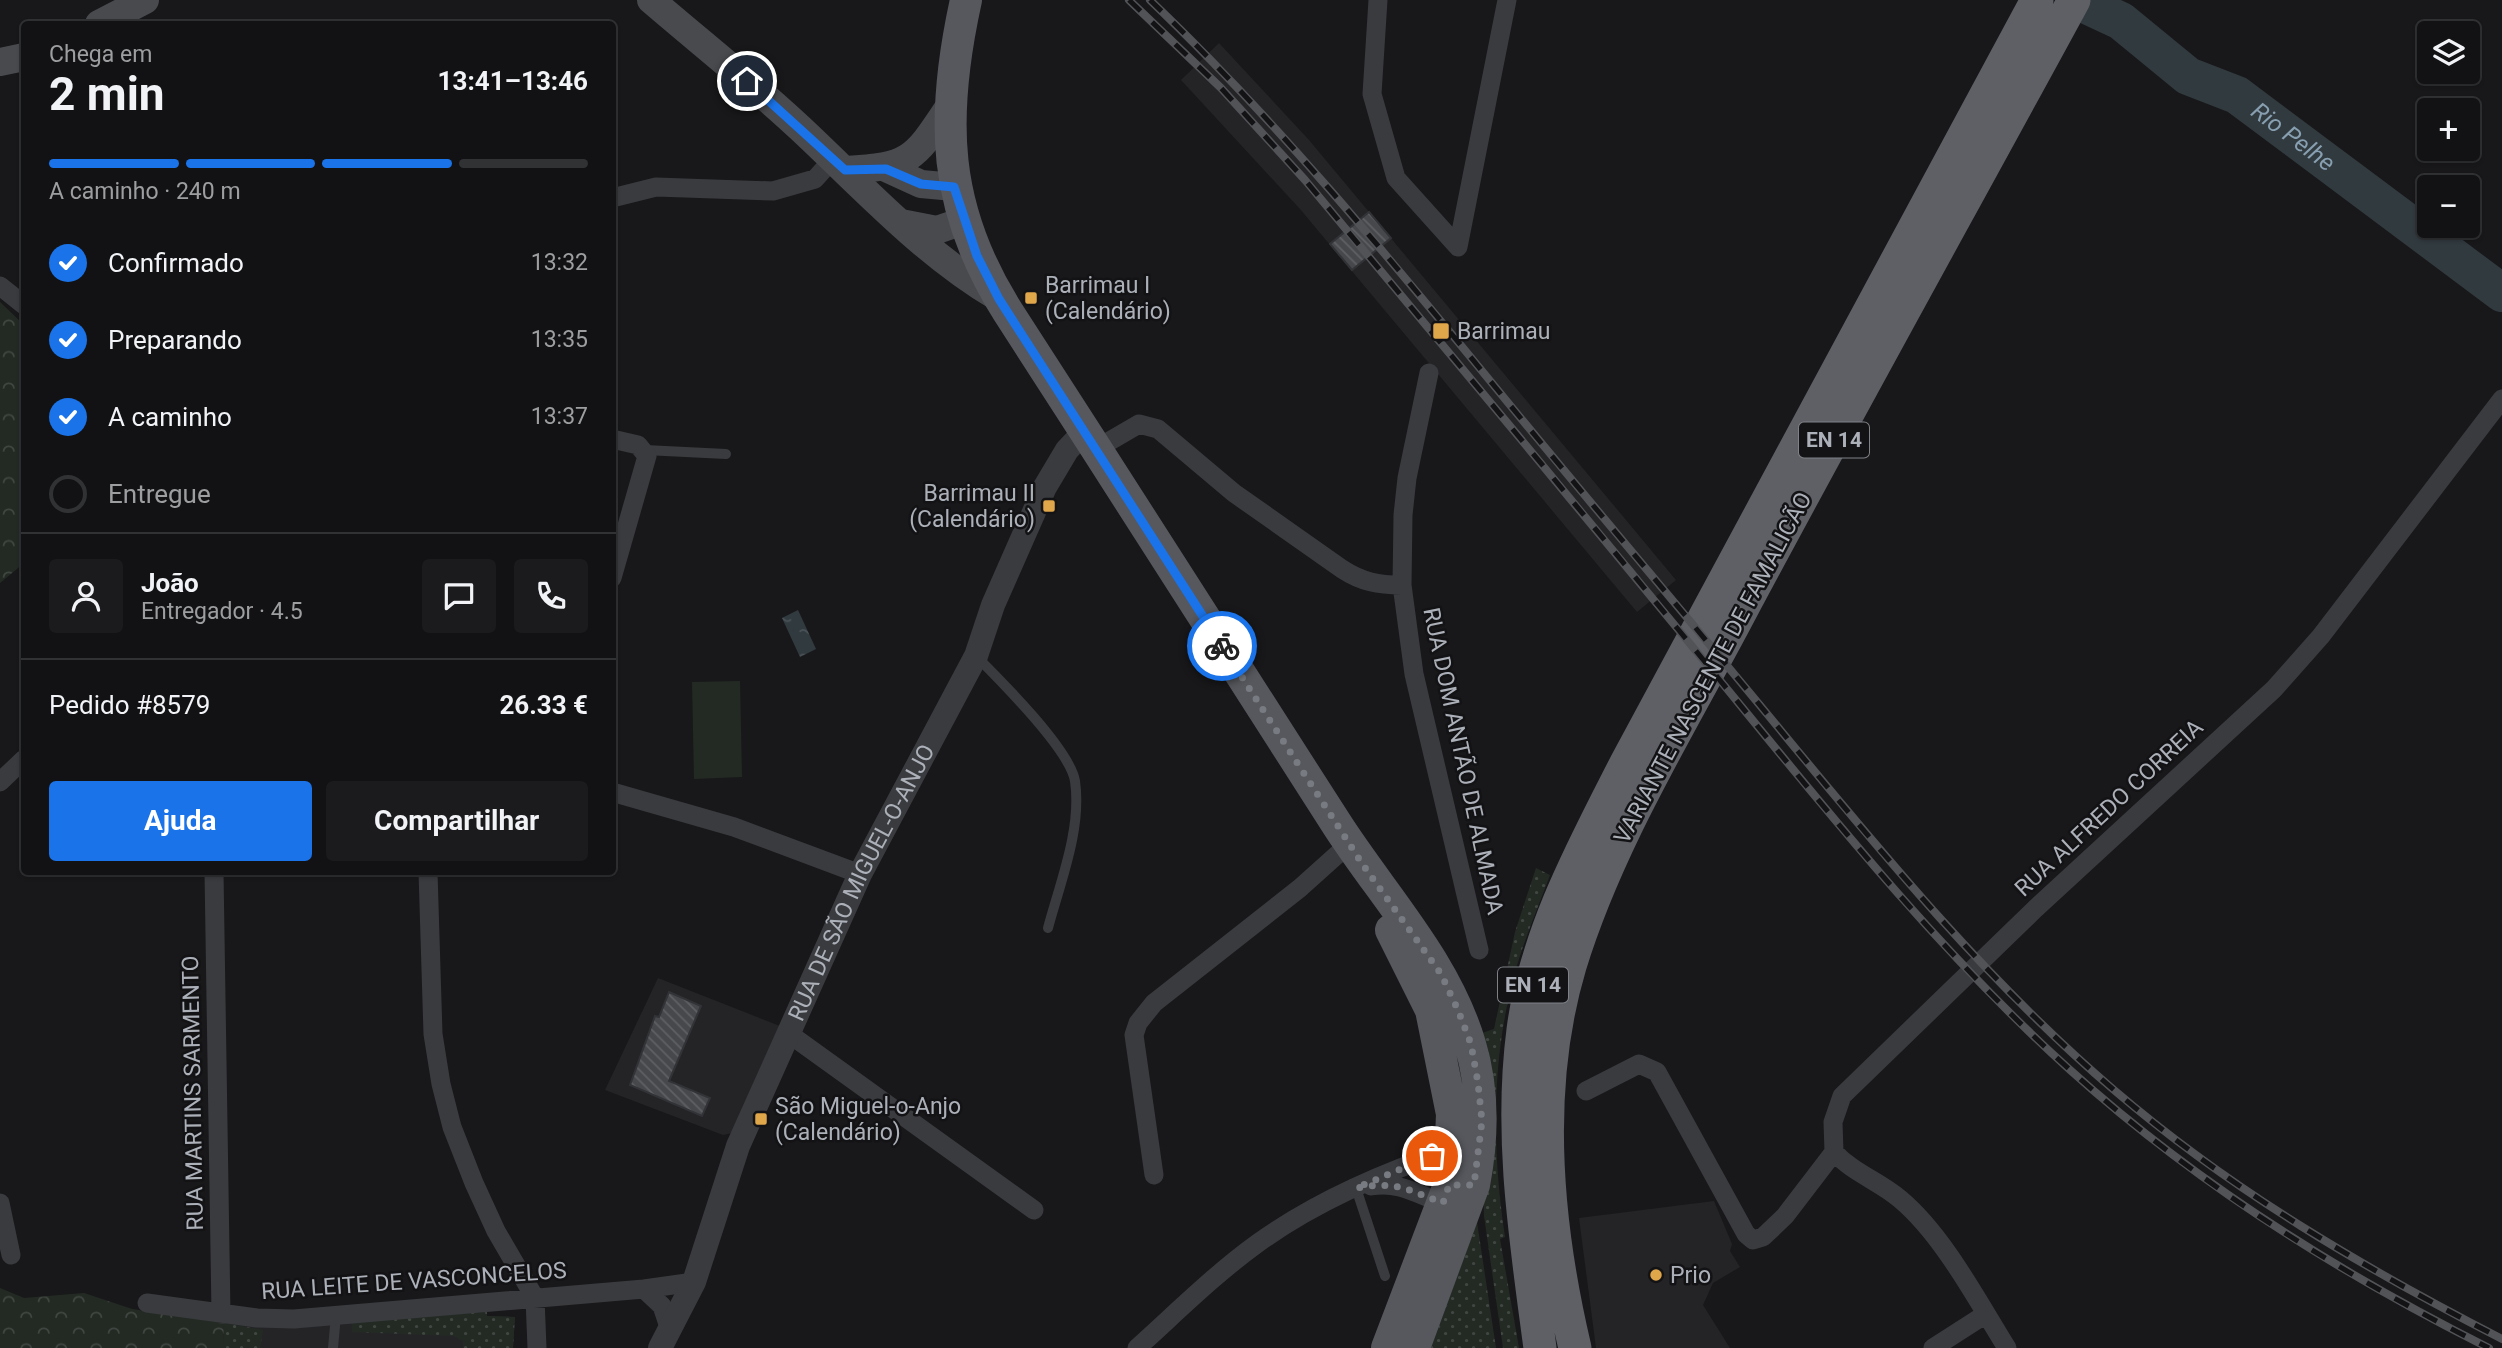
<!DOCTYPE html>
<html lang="pt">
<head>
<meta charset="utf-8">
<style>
	:root { --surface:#121214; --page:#1b1b1d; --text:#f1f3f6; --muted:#9c9ea0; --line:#313234; --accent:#1a73e8 }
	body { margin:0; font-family:Roboto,sans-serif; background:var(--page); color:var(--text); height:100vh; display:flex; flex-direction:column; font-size:26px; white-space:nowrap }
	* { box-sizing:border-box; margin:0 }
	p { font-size:23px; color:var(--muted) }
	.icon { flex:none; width:38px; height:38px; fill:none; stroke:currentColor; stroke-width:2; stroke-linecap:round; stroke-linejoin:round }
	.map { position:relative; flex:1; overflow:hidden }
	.sheet { position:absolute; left:21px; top:21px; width:595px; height:854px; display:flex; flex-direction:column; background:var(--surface); border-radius:7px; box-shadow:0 2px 5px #0004,0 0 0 2px var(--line) }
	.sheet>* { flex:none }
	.buttons { position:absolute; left:2417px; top:21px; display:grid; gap:14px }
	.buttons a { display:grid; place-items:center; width:63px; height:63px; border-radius:7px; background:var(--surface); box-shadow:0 2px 5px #0004,0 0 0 2px var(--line); font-size:35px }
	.pin { position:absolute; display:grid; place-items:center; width:60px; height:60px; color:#fff; margin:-30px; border:4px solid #fff; border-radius:50%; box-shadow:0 2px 7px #0007 }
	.courier { position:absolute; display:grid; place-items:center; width:70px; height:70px; margin:-35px; border:5px solid #1a73e8; border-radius:50%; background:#fff; color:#222; box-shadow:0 2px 9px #0007 }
	.overview em { font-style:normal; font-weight:700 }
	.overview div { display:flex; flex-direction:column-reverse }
	.overview { display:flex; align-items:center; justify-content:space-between; height:119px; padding:0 28px }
	h1 { font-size:46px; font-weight:700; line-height:52px }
	.bar { display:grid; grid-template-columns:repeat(4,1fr); gap:10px 7px; align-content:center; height:84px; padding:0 28px }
	.bar i { height:9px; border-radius:5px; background:var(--line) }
	.bar .active { background:var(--accent) }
	.bar p { grid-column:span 4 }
	.line { display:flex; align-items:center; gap:18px; padding:0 28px; border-top:2px solid var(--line) }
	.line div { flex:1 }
	.round { display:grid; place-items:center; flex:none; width:74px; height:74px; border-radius:7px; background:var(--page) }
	ol { padding:0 28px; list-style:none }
	li { display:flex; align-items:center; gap:21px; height:77px }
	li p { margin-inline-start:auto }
	li .icon { padding:7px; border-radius:50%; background:var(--accent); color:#fff; stroke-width:4 }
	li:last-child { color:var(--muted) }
	li i { width:38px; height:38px; border:4px solid var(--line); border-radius:50% }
	.primary-button { display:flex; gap:14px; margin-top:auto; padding:14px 28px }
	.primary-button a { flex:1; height:80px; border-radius:7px; background:var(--accent); color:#fff; font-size:28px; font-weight:700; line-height:80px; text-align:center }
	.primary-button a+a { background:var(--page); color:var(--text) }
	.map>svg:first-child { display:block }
	.built { fill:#242427 }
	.grass { fill:url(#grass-dots) }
	.forest { fill:url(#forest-crowns) }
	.pitch { fill:#232a23 }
	.water { fill:url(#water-ripples) }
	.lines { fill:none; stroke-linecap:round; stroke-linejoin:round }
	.river { stroke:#313a3f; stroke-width:38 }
	.building { fill:url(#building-back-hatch); stroke:#323336; stroke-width:2 }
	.service { stroke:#3a3b3f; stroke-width:10 }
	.minor { stroke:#3a3b3f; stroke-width:19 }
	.tertiary { stroke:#3a3b3f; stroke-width:24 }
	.secondary { stroke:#484a4e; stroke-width:28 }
	.primary { stroke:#56585d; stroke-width:32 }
	.trunk { stroke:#5e6066; stroke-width:33 }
	.rail-casing { stroke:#515357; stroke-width:8 }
	.rail { stroke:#131315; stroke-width:5; stroke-dasharray:16; stroke-linecap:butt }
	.done { stroke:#787b81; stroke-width:7; stroke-dasharray:0 12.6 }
	.route { stroke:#1a73e8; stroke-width:9 }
	.poi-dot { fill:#e0a64a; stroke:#131315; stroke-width:2.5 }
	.labels { text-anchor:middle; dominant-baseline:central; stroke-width:5; stroke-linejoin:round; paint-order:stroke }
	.shield { fill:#131315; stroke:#7e8187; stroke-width:2 }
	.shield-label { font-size:21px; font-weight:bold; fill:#acb0b8 }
	.poi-label { font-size:23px; fill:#acb0b8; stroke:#131315; text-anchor:start }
	.street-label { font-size:23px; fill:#acb0b8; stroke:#131315 }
	.water-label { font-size:24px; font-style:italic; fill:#879fb0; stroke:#131315 }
</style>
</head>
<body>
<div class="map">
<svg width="2502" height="1348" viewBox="0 0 2502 1348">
	<defs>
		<pattern id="grass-dots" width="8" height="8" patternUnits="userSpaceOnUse" patternTransform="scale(1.75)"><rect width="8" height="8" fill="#232a23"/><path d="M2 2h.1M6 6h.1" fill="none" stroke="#404641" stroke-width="1.8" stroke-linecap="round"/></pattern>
		<pattern id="forest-crowns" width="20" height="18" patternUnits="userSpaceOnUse" patternTransform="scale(1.75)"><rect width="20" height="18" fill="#232a23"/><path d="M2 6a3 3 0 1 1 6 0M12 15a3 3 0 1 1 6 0" fill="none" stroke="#404641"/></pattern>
		<pattern id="water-ripples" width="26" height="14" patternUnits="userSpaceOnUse" patternTransform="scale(1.75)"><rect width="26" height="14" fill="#313a3f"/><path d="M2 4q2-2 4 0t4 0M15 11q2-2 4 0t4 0" fill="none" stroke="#4c5459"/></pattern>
		<pattern id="building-back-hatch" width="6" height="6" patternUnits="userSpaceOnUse" patternTransform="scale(1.75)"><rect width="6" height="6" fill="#47484c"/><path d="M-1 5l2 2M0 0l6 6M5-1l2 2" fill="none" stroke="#5f6064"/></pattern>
	</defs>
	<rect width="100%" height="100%" fill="#18181a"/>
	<!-- built -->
	<path class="built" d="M1219,43L1309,140L1676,580L1637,612L1300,209L1181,80Z
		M658,978L780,1026L732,1133L723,1135L605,1090Z
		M1714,1201L1732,1244L1730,1251L1740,1267L1713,1283L1703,1305L1730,1348H1596L1579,1218Z
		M487,1312V1316L515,1317L513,1348H223L224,1323L266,1326Z"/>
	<!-- grass -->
	<path class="grass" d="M1536,868L1550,875C1538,908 1523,942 1514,976C1491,1062 1492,1150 1505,1237L1500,1239L1519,1348H1503L1484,1216L1479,1034L1494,1029L1515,932Z
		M1477,1222L1496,1348H1431Z
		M487,1312V1316L515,1317L513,1348H463V1341L454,1336L352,1332V1321Z
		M224,1323L263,1330L260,1348H223Z"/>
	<!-- forest -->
	<path class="forest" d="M0,302L24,325V563L0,583Z
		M0,1288L24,1298L84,1293L132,1309L224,1323L223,1348H0Z"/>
	<!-- pitch -->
	<path class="pitch" d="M740,681L742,777L694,779L692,682Z"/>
	<!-- water -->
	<path class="water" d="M798,610L816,649L800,657L782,618Z"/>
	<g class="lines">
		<!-- river -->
		<path class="river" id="s1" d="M2076,0L2121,21L2188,76L2237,95L2502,293"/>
	</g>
	<!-- building -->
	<path class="building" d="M1369,212L1391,238L1352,270L1330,244Z
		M669,992L701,1006L669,1081L710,1098L702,1116L630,1085L655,1016L659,1017Z"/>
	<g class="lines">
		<!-- service -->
		<path class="service" d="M645,450L726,454
			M977,657C1001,681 1070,750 1075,781C1082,829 1060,883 1048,928
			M1356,1188L1385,1276
			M333,1348L336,1315"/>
		<!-- minor -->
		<path class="minor" d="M1378,0L1372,94L1396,178L1458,247
			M612,198L656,187L773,191L815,179L833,159
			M1458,247L1507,0
			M0,286L24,305
			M1429,373L1407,478L1403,515L1402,585L1414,674L1479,950
			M612,439L638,445L647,456L612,578
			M1096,449L1139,424L1158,429L1234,493L1342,569C1362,582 1378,585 1402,585
			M0,782L24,759
			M612,792L734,827L860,874
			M214,872L221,1314
			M428,872L433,1034L441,1084L452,1127L474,1183L496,1231L535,1298L537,1348
			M788,1033L1034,1210
			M1586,1091L1639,1064L1657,1072L1746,1234L1753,1240L1763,1237L1785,1216L1834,1152L1833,1122L1842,1096L2035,909L2274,689L2321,636L2502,399
			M1834,1152C1853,1173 1879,1181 1900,1199C1943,1235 1977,1300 2007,1348
			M1154,1175L1134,1035L1138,1023L1154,1003L1300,888L1349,844
			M1371,1186C1399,1181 1417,1194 1442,1203
			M0,1203L11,1255
			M644,1289L662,1306L670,1330
			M147,1303L257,1318L294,1319L644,1289L694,1282
			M1137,1348C1177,1312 1215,1274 1258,1243C1315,1202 1384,1172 1450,1150
			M1933,1348L1986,1314"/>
		<!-- tertiary -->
		<path class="tertiary" id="s2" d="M660,1348L694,1282L738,1146L860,874L976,656L993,605L1045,487L1067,450L1085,431"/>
		<!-- secondary -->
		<path class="secondary" d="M651,0C701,43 753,84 801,129C864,188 924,254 999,298
			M99,24L145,0
			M0,62L24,57
			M886,168L921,184L954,187
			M845,170C912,167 915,158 951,104
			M901,223L937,230L963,221"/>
		<!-- primary -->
		<path class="primary" d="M966,0C940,118 942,208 1008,312C1118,482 1227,653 1336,823C1382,895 1445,960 1470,1044C1484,1090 1483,1138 1474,1185L1414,1348
			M1387,1348L1449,1185L1452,1114L1431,1010L1391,930"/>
		<!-- trunk -->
		<path class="trunk" d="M1540,1348C1526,1242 1509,1137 1523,1030C1535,935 1583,847 1626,763L2037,0
			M1575,1348C1546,1225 1533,1090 1570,966C1608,842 1680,727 1740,613C1850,407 1963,204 2074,0"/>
		<!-- rail casing -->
		<g class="rail-casing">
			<path id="rail" d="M1129,0L1221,88L1305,180C1429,329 1554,478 1677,628C1802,779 1923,937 2069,1069C2195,1183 2337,1272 2489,1348
				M1150,0C1276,120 1386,254 1496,388C1586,498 1678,606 1768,715C1876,846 1984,979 2114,1090C2232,1191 2364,1268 2502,1339"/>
		</g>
		<!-- rail -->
		<use href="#rail" class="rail"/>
	</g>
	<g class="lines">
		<!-- done -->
		<path class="done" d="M1222,646L1363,865L1441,974L1458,1010L1471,1044L1478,1083L1482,1121L1474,1185H1449L1443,1203C1405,1189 1398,1181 1356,1188L1432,1156"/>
		<!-- route -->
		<path class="route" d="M747,81L845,170L886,169L921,184L954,187L977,256L999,299L1222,646"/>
	</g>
	<!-- markers -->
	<g class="poi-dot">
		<rect x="1024" y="291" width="14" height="14" rx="3.5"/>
		<rect x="1432" y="322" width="18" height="18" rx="3.5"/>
		<rect x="1042" y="499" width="14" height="14" rx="3.5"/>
		<rect x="754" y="1112" width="14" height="14" rx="3.5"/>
		<circle cx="1656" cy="1275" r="7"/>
	</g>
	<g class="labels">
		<!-- shield labels -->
		<g class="shield">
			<rect x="1799" y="422.5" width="70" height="35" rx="5"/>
			<rect x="1498" y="967.5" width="70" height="35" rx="5"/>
		</g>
		<g class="shield-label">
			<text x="1834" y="440">EN 14</text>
			<text x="1533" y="985">EN 14</text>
		</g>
		<!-- poi labels -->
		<g class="poi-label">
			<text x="1045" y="285">Barrimau I<tspan x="1045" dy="26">(Calendário)</tspan></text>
			<text x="1457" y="331">Barrimau</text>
			<text x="1035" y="493" text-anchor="end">Barrimau II<tspan x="1035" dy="26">(Calendário)</tspan></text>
			<text x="775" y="1106">São Miguel-o-Anjo<tspan x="775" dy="26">(Calendário)</tspan></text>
			<text x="1670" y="1275">Prio</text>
		</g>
		<!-- street labels -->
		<g class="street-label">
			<text transform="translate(1713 668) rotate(-62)">VARIANTE NASCENTE DE FAMALICÃO</text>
			<text transform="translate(1463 761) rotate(78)">RUA DOM ANTÃO DE ALMADA</text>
			<text transform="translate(2109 808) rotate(-43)">RUA ALFREDO CORREIA</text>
			<text stroke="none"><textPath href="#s2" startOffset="508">RUA DE SÃO MIGUEL-O-ANJO</textPath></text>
			<text transform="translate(193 1093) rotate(-91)">RUA MARTINS SARMENTO</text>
			<text transform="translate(414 1281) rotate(-4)">RUA LEITE DE VASCONCELOS</text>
		</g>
		<!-- water labels -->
		<g class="water-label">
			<text stroke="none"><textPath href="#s1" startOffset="259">Rio Pelhe</textPath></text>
		</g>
	</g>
</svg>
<div class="buttons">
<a><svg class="icon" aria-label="layers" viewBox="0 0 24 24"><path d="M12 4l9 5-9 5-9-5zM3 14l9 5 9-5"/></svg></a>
<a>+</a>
<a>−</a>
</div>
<div class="pin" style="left:1432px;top:1156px;background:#ea580c"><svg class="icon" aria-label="bag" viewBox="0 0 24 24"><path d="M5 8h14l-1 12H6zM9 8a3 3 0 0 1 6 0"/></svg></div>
<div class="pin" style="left:747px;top:81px;background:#1f2937"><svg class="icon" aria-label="home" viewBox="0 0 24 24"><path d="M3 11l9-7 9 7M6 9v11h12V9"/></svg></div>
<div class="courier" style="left:1222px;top:646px"><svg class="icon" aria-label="bike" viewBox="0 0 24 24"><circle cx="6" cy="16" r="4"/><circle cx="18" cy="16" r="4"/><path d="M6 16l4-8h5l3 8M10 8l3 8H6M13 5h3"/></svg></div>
<section class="sheet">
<div class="overview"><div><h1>2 min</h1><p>Chega em</p></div><em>13:41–13:46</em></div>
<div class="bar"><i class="active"></i><i class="active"></i><i class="active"></i><i></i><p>A caminho · 240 m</p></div>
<ol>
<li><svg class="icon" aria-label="check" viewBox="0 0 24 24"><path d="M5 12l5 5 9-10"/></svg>Confirmado<p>13:32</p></li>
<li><svg class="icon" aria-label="check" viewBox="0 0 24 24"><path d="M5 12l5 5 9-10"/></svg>Preparando<p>13:35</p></li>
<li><svg class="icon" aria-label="check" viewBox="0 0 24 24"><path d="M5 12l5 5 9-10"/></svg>A caminho<p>13:37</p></li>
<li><i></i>Entregue</li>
</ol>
<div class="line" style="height:126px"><a class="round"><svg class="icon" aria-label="person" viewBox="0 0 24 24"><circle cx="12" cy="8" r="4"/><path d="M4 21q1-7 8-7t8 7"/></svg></a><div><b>João</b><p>Entregador · 4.5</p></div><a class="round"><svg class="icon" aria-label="chat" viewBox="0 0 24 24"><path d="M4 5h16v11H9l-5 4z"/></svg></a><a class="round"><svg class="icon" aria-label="phone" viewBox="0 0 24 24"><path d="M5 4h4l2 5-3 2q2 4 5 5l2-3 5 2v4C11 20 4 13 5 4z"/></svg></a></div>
<div class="line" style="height:91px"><div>Pedido #8579</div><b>26.33 €</b></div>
<div class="primary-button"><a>Ajuda</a><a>Compartilhar</a></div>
</section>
</div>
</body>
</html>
